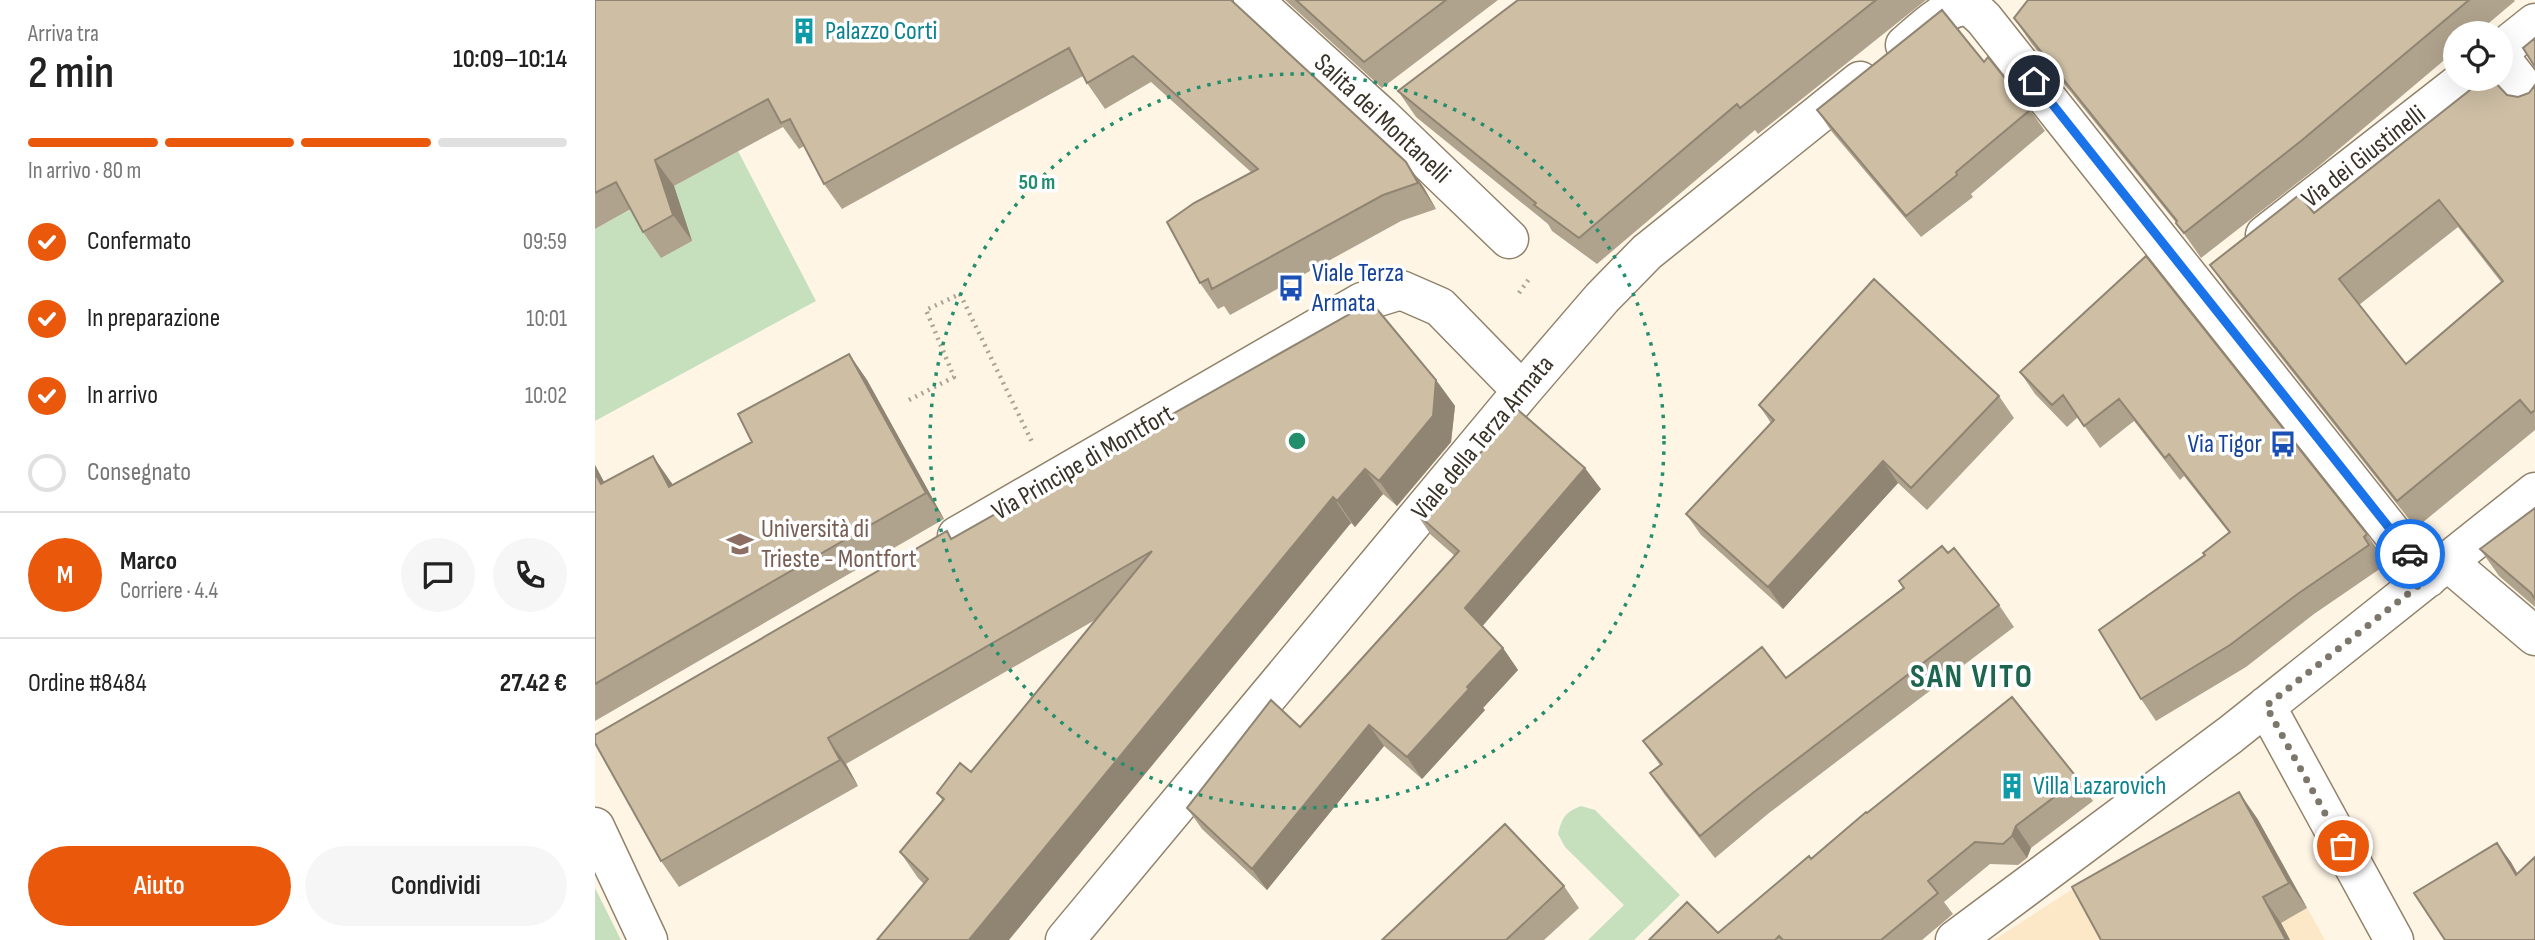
<!DOCTYPE html>
<html lang="it">
<head>
<meta charset="utf-8">
<style>
	:root { --surface:#fff; --page:#f6f6f6; --text:#222; --muted:#767676; --line:#e0e0e0; --accent:#ea580c }
	body { margin:0; font-family:"Sofia Sans Condensed",sans-serif; background:var(--page); color:var(--text); height:100vh; display:flex; flex-direction:column; font-size:26px; white-space:nowrap }
	* { box-sizing:border-box; margin:0 }
	p { font-size:23px; color:var(--muted) }
	.icon { flex:none; width:38px; height:38px; fill:none; stroke:currentColor; stroke-width:2; stroke-linecap:round; stroke-linejoin:round }
	.map { position:relative; flex:1; overflow:hidden }
	.side { display:flex; flex-direction:column; background:var(--surface); width:595px }
	.side>* { flex:none }
	.tools { position:absolute; left:1848px; top:21px; display:grid; gap:14px }
	.tools a { display:grid; place-items:center; width:70px; height:70px; border-radius:50%; background:var(--surface); box-shadow:0 7px 28px #0002; font-size:35px }
	.pin { position:absolute; display:grid; place-items:center; width:60px; height:60px; color:#fff; margin:-30px; border:4px solid #fff; border-radius:50%; box-shadow:0 2px 7px #0007 }
	.courier { position:absolute; display:grid; place-items:center; width:70px; height:70px; margin:-35px; border:5px solid #1a73e8; border-radius:50%; background:#fff; color:#222; box-shadow:0 2px 9px #0007 }
	.headline em { font-style:normal; font-weight:600 }
	.headline div { display:flex; flex-direction:column-reverse }
	.headline { display:flex; align-items:center; justify-content:space-between; height:119px; padding:0 28px }
	h1 { font-size:46px; font-weight:600; line-height:52px }
	.bar { display:grid; grid-template-columns:repeat(4,1fr); gap:10px 7px; align-content:center; height:84px; padding:0 28px }
	.bar i { height:9px; border-radius:5px; background:var(--line) }
	.bar .current { background:var(--accent) }
	.bar p { grid-column:span 4 }
	.line { display:flex; align-items:center; gap:18px; padding:0 28px; border-top:2px solid var(--line) }
	.line div { flex:1 }
	.round { display:grid; place-items:center; flex:none; width:74px; height:74px; border-radius:37px; background:var(--page) }
	ol { padding:0 28px; list-style:none }
	li { display:flex; align-items:center; gap:21px; height:77px }
	li p { margin-inline-start:auto }
	li .icon { padding:7px; border-radius:50%; background:var(--accent); color:#fff; stroke-width:4 }
	li:last-child { color:var(--muted) }
	li i { width:38px; height:38px; border:4px solid var(--line); border-radius:50% }
	.cta { display:flex; gap:14px; margin-top:auto; padding:14px 28px }
	.cta a { flex:1; height:80px; border-radius:42px; background:var(--accent); color:#fff; font-size:28px; font-weight:600; line-height:80px; text-align:center }
	.cta a+a { background:var(--page); color:var(--text) }
	main { display:flex; flex:1; min-height:0 }
	.map>svg:first-child { display:block }
	.built { fill:#fce8c7 }
	.green { fill:#c6e0be }
	.lines { fill:none; stroke-linecap:round; stroke-linejoin:round }
	.street-casing { stroke:#91836b; stroke-width:41 }
	.path { stroke:#aba395; stroke-width:4.5; stroke-dasharray:2 5; stroke-linecap:butt }
	.street { stroke:#fff; stroke-width:38 }
	.wall { fill:#b0a38d; fill-rule:evenodd }
	.shaded-wall { fill:#908573 }
	.building { fill:#cdbea4; stroke:#908573; stroke-width:2; fill-rule:evenodd }
	.done { stroke:#7d766a; stroke-width:7; stroke-dasharray:0 12.6 }
	.route { stroke:#1a73e8; stroke-width:9 }
	.ring { fill:none; stroke:#238e6c; stroke-width:3.5; stroke-dasharray:3.5 7 }
	.labels { text-anchor:middle; dominant-baseline:central; stroke-width:7; stroke-linejoin:round; paint-order:stroke }
	.culture-label { font-size:26px; fill:#0d838f; stroke:#fff; text-anchor:start }
	.street-label { font-size:26px; fill:#383227; stroke:#fff }
	.transit-label { font-size:26px; fill:#164399; stroke:#fff; text-anchor:start }
	.education-label { font-size:26px; fill:#785e54; stroke:#fff; text-anchor:start }
	.district-label { font-size:33px; font-weight:bold; letter-spacing:2px; fill:#1e654d; stroke:#fff }
	.centre { fill:#238e6c; stroke:#fff; stroke-width:3.5 }
	.ring-label { font-size:21px; text-anchor:middle; font-weight:bold; fill:#238e6c; stroke:#fff; stroke-width:7; stroke-linejoin:round; paint-order:stroke }
</style>
</head>
<body>
<main>
<section class="side">
<div class="headline"><div><h1>2 min</h1><p>Arriva tra</p></div><em>10:09–10:14</em></div>
<div class="bar"><i class="current"></i><i class="current"></i><i class="current"></i><i></i><p>In arrivo · 80 m</p></div>
<ol>
<li><svg class="icon" aria-label="check" viewBox="0 0 24 24"><path d="M5 12l5 5 9-10"/></svg>Confermato<p>09:59</p></li>
<li><svg class="icon" aria-label="check" viewBox="0 0 24 24"><path d="M5 12l5 5 9-10"/></svg>In preparazione<p>10:01</p></li>
<li><svg class="icon" aria-label="check" viewBox="0 0 24 24"><path d="M5 12l5 5 9-10"/></svg>In arrivo<p>10:02</p></li>
<li><i></i>Consegnato</li>
</ol>
<div class="line" style="height:126px"><b class="round" style="background:var(--accent);color:#fff">M</b><div><b>Marco</b><p>Corriere · 4.4</p></div><a class="round"><svg class="icon" aria-label="chat" viewBox="0 0 24 24"><path d="M4 5h16v11H9l-5 4z"/></svg></a><a class="round"><svg class="icon" aria-label="phone" viewBox="0 0 24 24"><path d="M5 4h4l2 5-3 2q2 4 5 5l2-3 5 2v4C11 20 4 13 5 4z"/></svg></a></div>
<div class="line" style="height:91px"><div>Ordine #8484</div><b>27.42 €</b></div>
<div class="cta"><a>Aiuto</a><a>Condividi</a></div>
</section>
<div class="map">
<svg width="1940" height="940" viewBox="0 0 1940 940">
	<rect width="100%" height="100%" fill="#fef5e5"/>
	<!-- built -->
	<path class="built" d="M1662,818L1730,940H1399L1482,886Z"/>
	<!-- green -->
	<path class="green" d="M143,151L221,301L0,421V229Z
		M986,806L1000,810L1085,895L1039,940H993L1029,905L970,847L963,834C967,818 970,812 986,806Z
		M0,888L26,940H0Z"/>
	<g class="lines">
		<!-- street casing -->
		<g class="street-casing">
			<path id="street" d="M658,0L786,116L914,239
				M1310,45C1323,34 1353,4 1371,7C1378,8 1384,14 1389,19L1833,578
				M1906,50L1940,23
				M1906,58L1940,102
				M1670,235L1870,79
				M362,536L767,302L806,290L845,307L927,391
				M1853,562L1940,636
				M1671,706L1799,940
				M0,827L53,940
				M470,940L927,391L1007,298L1052,252L1265,81
				M1360,940L1635,735L1940,492"/>
		</g>
		<!-- path -->
		<path class="path" d="M924,293L934,279
			M314,400L359,377L331,310L365,294L437,442"/>
		<!-- street -->
		<use href="#street" class="street"/>
	</g>
	<!-- wall -->
	<path class="wall" d="M0,0H637V1L811,162L829,188L841,209L806,221L635,315L629,306L623,309L605,283L656,172L556,82L510,109L492,83L488,76L247,209L229,184L209,146L204,149L188,127L79,186L97,241L66,258L48,232L36,209L0,229Z
		M690,0H903L787,88Z
		M923,0H1331L1163,134L1160,130L1002,264L957,231L953,224L821,117L803,91Z
		M1433,0H1919L1920,1L1882,33H1860V51L1724,166L1606,258L1583,225L1436,43L1419,18Z
		M1389,62L1435,110L1450,131L1376,194L1378,197L1326,237L1237,132L1222,110Z
		M1940,85V430L1821,528L1634,292L1615,265L1719,213L1912,95L1923,97L1934,93ZM1863,227L1906,282L1811,364L1764,305Z
		M1551,256L1772,534L1787,556L1784,559L1789,566L1719,614L1651,667L1561,721L1546,699L1610,555L1634,533L1589,476L1585,480L1539,421L1505,448L1483,417L1472,427L1440,394L1425,372Z
		M254,354L272,380L349,519L0,721V465L9,482H76L78,485L157,442Z
		M841,380L860,406L856,442L802,506L788,494L760,527L756,523L329,884L323,878L305,852L348,801L342,793L376,772L500,620L251,764L263,786L84,887L66,861L357,539Z
		M1404,396L1419,418L1332,510L1303,483L1188,609L1106,535L1091,514L1176,423L1164,405Z
		M1006,489L887,626L908,648L923,670L888,708L890,710L827,779L789,746L672,890L607,829L592,808L705,727L860,556L836,535L821,513L833,498L839,507Z
		M1940,508V607L1904,576L1885,549Z
		M1353,553L1404,605L1419,627L1174,813L1120,858L1070,795L1055,773L1065,765L1048,741L1191,678Z
		M1483,779L1498,801L1436,848L1432,858L1423,865L1395,864L1349,902L1358,914L1327,940H1054L1123,933L1272,813Z
		M1662,818L1712,908L1686,923L1695,940H1506Z
		M969,886L984,908L949,940H787Z"/>
	<!-- shaded-wall -->
	<path class="shaded-wall" d="M60,160L79,186L97,241L78,215Z
		M811,162L829,188L841,209L823,183Z
		M254,354L272,380L349,519L331,493Z
		M841,380L860,406L856,442L802,506L784,481Z
		M58,456L76,482L93,513L74,487Z
		M1288,461L1303,483L1188,609L1173,587Z
		M0,465L24,510L6,484L0,473Z
		M990,468L1006,489L885,629L870,608Z
		M770,469L788,494L760,527L742,501Z
		M738,497L756,523L414,940H374Z
		M833,498L848,520L831,515Z
		M908,648L923,670L888,708L890,710L827,779L812,757L872,687Z
		M774,725L789,746L672,890L657,869Z
		M233,738L251,764L263,786L245,760Z
		M1644,792L1662,818L1712,908L1694,883Z
		M1421,826L1436,848L1432,858L1417,836Z
		M1902,843L1916,862L1934,894L1921,875Z
		M1668,897L1686,923L1695,940H1691Z"/>
	<!-- building -->
	<path class="building" d="M0,0H636L811,162L823,183L788,195L617,289L613,279L605,283L572,222L599,203L663,169L538,56L492,83L474,48L229,184L195,119L186,123L173,99L60,160L78,215L48,232L21,182L0,193Z
		M701,0H851L769,62Z
		M923,0H1281L1145,108L1142,104L984,238L939,205L941,203L803,91Z
		M1433,0H1874L1706,141L1589,233L1581,223L1582,221L1419,18Z
		M1347,10L1389,62L1393,57L1435,110L1361,172L1362,175L1311,216L1222,110Z
		M1940,38V67L1928,48Z
		M1889,79H1897L1912,95L1923,97L1934,93L1940,85V410L1936,413L1925,400L1802,501L1615,265L1704,195L1719,213ZM1844,200L1908,281L1811,364L1744,279Z
		M1551,256L1772,534L1769,537L1774,545L1704,593L1635,645L1546,699L1504,630L1610,555L1608,553L1635,532L1574,454L1570,458L1524,399L1489,426L1468,395L1457,405L1425,372Z
		M1279,279L1404,396L1316,488L1288,461L1173,587L1091,514L1179,420L1164,405Z
		M776,302L841,380L838,416L784,481L770,469L742,501L738,497L374,940H282L333,879L305,852L349,799L342,793L365,763L376,772L557,551L233,738L245,760L66,861L0,743V735L352,531L356,539Z
		M254,354L331,493L0,684V473L6,484L58,456L74,487L157,442L143,414Z
		M923,410L990,468L870,608L908,648L872,687L874,689L812,757L774,725L657,869L592,808L676,700L705,727L864,551L821,513L833,498L831,515Z
		M1940,508V599L1936,593L1885,549Z
		M1347,546L1353,553L1359,548L1404,605L1159,792L1105,836L1055,773L1067,764L1048,741L1167,647L1191,678L1309,588L1304,581Z
		M1417,697L1483,779L1421,826L1417,836L1408,844L1380,842L1333,881L1343,893L1286,940H1188L1184,936L1180,940H1054L1092,902L1123,933L1214,856L1216,859L1271,812L1272,813Z
		M1644,792L1694,883L1668,897L1691,940H1506L1477,887Z
		M910,824L969,886L911,940H787Z
		M1902,843L1921,875L1940,857V940H1850L1819,893Z"/>
	<g class="lines">
		<!-- done -->
		<path class="done" d="M1748,846L1671,706L1833,578L1815,554"/>
		<!-- route -->
		<path class="route" d="M1439,81L1815,554"/>
	</g>
	<!-- distance rings -->
	<circle class="ring" cx="702" cy="441" r="367"/>
	<!-- icons -->
	<defs>
		<g id="building-bare" transform="scale(2.1)"><path d="M-4-6H4V6H1V3H-1V6H-4ZM-2.5-4.3h1.7v1.8h-1.7ZM.8-4.3h1.7v1.8H.8ZM-2.5-1h1.7V.8h-1.7ZM.8-1h1.7V.8H.8Z" fill="#0f9aa8" stroke="#fff" stroke-width="2.5" paint-order="stroke"/></g>
		<g id="bus-bare" transform="scale(2.1)"><path d="M-5-6H5V4H4V6H2V4H-2V6H-4V4H-5ZM-3.5-4V0h7V-4ZM-3.5 1.2v1.5H-2V1.2ZM2 1.2v1.5H3.5V1.2Z" fill="#1a4fb4" stroke="#fff" stroke-width="2.5" paint-order="stroke"/></g>
		<g id="school-bare" transform="scale(2.1)"><path d="M0-5L7-2L0 1L-7-2ZM-4 1L0 2.5L4 1V4Q0 6-4 4Z" fill="#8d6e63" stroke="#fff" stroke-width="2.5" paint-order="stroke"/></g>
	</defs>
	<g fill-rule="evenodd">
		<use href="#building-bare" x="209" y="31"/>
		<use href="#bus-bare" x="696" y="288"/>
		<use href="#bus-bare" x="1688" y="444"/>
		<use href="#school-bare" x="145" y="544"/>
		<use href="#building-bare" x="1417" y="786"/>
	</g>
	<g class="labels">
		<!-- culture labels -->
		<g class="culture-label">
			<text x="230" y="31">Palazzo Corti</text>
			<text x="1438" y="786">Villa Lazarovich</text>
		</g>
		<!-- street labels -->
		<g class="street-label">
			<text transform="translate(787 119) rotate(43)">Salita dei Montanelli</text>
			<text transform="translate(1769 157) rotate(-38)">Via dei Giustinelli</text>
			<text transform="translate(888 438) rotate(-50)">Viale della Terza Armata</text>
			<text transform="translate(488 463) rotate(-30)">Via Principe di Montfort</text>
		</g>
		<!-- transit labels -->
		<g class="transit-label">
			<text x="717" y="273">Viale Terza<tspan x="717" dy="30">Armata</tspan></text>
			<text x="1667" y="444" text-anchor="end">Via Tigor</text>
		</g>
		<!-- education labels -->
		<g class="education-label">
			<text x="166" y="529">Università di<tspan x="166" dy="30">Trieste - Montfort</tspan></text>
		</g>
		<!-- district labels -->
		<g class="district-label">
			<text x="1377" y="677">SAN VITO</text>
		</g>
	</g>
	<circle cx="702" cy="441" r="10" class="centre"/>
	<g class="ring-label">
		<text x="442" y="189">50 m</text>
	</g>
</svg>
<div class="tools">
<a><svg class="icon" aria-label="locate" viewBox="0 0 24 24"><circle cx="12" cy="12" r="6"/><path d="M12 2v4M12 18v4M2 12h4M18 12h4"/></svg></a>
</div>
<div class="pin" style="left:1748px;top:846px;background:#ea580c"><svg class="icon" aria-label="bag" viewBox="0 0 24 24"><path d="M5 8h14l-1 12H6zM9 8a3 3 0 0 1 6 0"/></svg></div>
<div class="pin" style="left:1439px;top:81px;background:#1f2937"><svg class="icon" aria-label="home" viewBox="0 0 24 24"><path d="M3 11l9-7 9 7M6 9v11h12V9"/></svg></div>
<div class="courier" style="left:1815px;top:554px"><svg class="icon" aria-label="car" viewBox="0 0 24 24"><path d="M5 17H2v-5l4-1 3-4h7l3 4 3 1v5h-3M9 17h6M6 11h13"/><circle cx="7" cy="17" r="2"/><circle cx="17" cy="17" r="2"/></svg></div>
</div>
</main>
</body>
</html>
